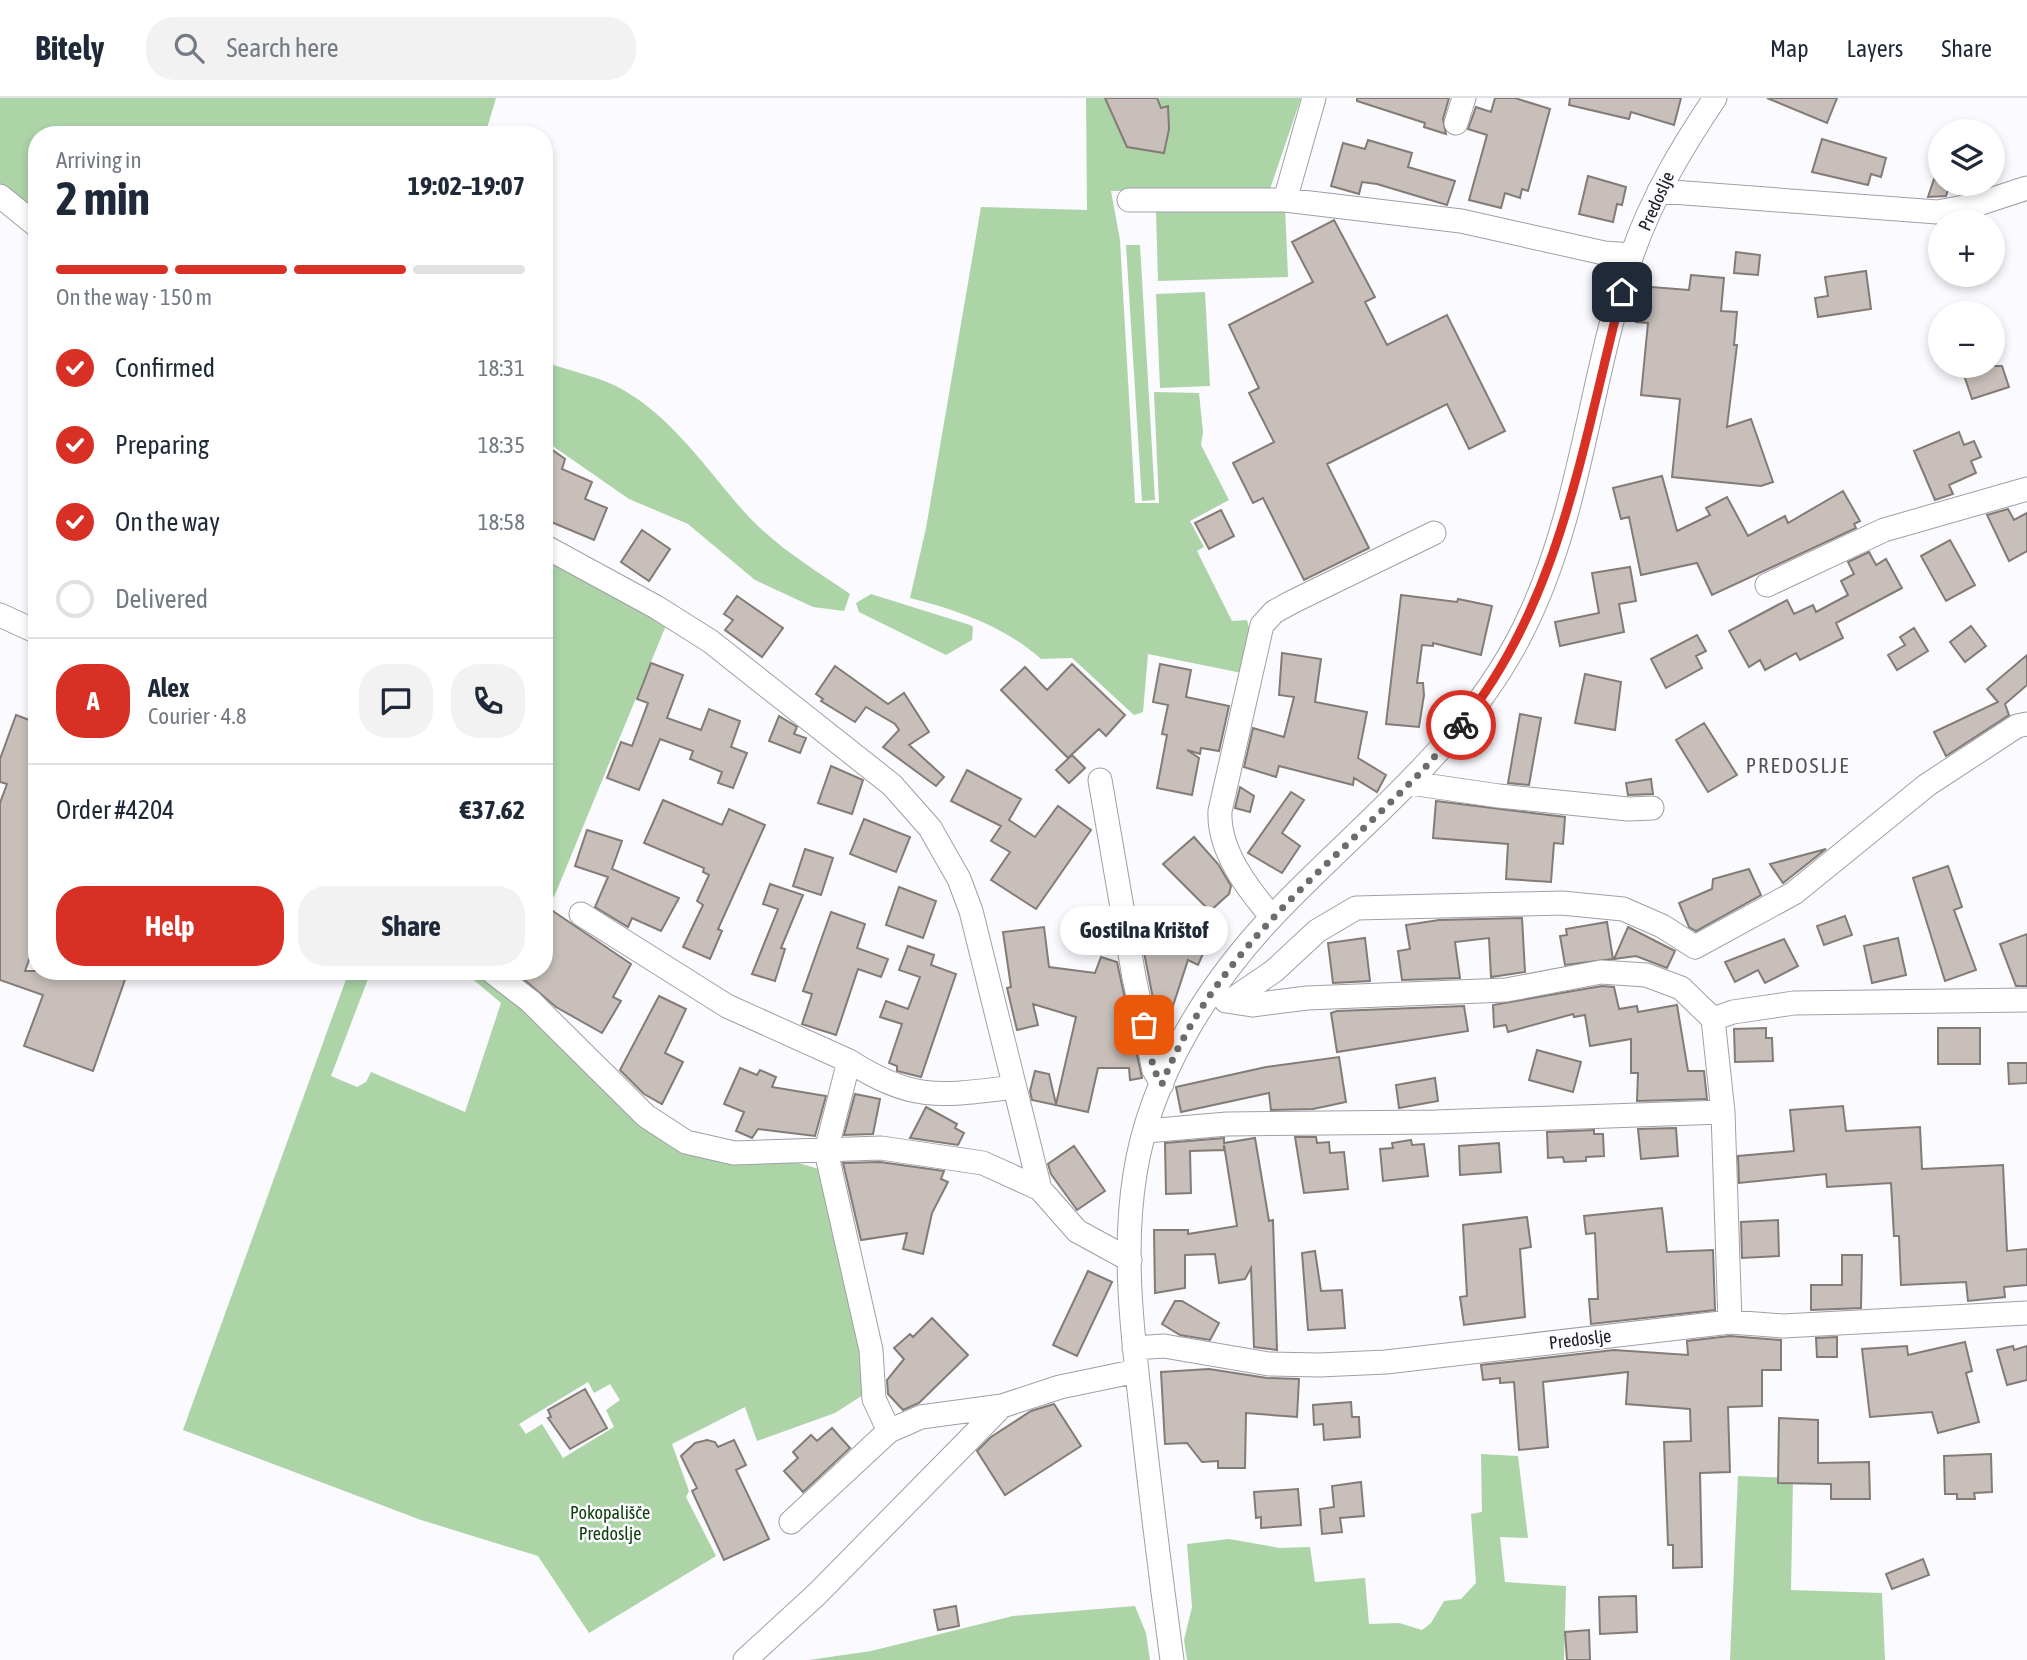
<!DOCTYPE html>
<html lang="en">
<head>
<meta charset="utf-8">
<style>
	:root { --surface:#fff; --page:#f2f2f3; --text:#1f2937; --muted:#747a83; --line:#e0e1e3; --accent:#d93025 }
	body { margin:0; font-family:"Asap Condensed",sans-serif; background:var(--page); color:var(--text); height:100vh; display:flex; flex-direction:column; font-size:26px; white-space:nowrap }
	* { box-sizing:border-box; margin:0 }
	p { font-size:23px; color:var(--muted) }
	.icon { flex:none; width:38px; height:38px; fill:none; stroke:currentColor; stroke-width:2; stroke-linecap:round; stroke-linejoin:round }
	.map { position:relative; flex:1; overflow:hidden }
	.panel { position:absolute; left:28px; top:28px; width:525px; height:854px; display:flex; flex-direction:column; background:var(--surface); border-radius:28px; box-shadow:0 4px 10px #0003 }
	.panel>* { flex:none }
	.buttons { position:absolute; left:1928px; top:21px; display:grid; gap:14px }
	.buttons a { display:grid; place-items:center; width:77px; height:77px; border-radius:50%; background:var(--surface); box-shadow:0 4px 10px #0003; font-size:35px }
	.pin { position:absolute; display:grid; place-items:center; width:60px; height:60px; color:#fff; margin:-30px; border-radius:14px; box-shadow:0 4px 10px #0006 }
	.courier { position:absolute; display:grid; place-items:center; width:70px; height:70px; margin:-35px; border:5px solid #d93025; border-radius:50%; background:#fff; color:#222; box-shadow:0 2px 9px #0007 }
	.bubble { position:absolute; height:49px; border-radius:24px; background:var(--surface); box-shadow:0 4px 10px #0003; font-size:23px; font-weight:700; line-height:49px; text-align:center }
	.head em { font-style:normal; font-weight:700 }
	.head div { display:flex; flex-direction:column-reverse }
	.head { display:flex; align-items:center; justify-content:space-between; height:119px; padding:0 28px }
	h1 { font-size:46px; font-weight:700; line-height:52px }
	.bar { display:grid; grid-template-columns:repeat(4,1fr); gap:10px 7px; align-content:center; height:84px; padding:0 28px }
	.bar i { height:9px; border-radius:5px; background:var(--line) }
	.bar .current { background:var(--accent) }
	.bar p { grid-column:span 4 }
	.line { display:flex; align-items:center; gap:18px; padding:0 28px; border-top:2px solid var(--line) }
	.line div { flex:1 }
	.round { display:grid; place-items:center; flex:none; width:74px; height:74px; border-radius:28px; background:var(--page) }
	ol { padding:0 28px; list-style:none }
	li { display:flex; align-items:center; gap:21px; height:77px }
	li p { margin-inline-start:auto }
	li .icon { padding:7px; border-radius:50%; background:var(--accent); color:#fff; stroke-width:4 }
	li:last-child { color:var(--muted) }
	li i { width:38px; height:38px; border:4px solid var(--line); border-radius:50% }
	.button { display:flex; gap:14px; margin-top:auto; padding:14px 28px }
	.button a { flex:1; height:80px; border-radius:28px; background:var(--accent); color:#fff; font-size:28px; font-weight:700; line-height:80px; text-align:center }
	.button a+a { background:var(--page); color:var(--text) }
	header { display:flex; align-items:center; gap:42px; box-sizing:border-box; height:98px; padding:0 35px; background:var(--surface); border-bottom:2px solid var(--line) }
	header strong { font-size:33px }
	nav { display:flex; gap:38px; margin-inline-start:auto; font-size:24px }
	.search { width:490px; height:63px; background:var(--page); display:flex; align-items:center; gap:18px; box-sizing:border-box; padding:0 24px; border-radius:28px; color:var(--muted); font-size:26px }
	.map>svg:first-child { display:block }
	.green { fill:#acd4a7; fill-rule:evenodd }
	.building { fill:#c8bfba; stroke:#837b76; stroke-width:2 }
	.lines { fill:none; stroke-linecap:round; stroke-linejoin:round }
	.minor-casing { stroke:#9f9fa7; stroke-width:25 }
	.minor { stroke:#fff; stroke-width:23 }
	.done { stroke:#6c6c70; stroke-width:7; stroke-dasharray:0 12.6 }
	.route { stroke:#d93025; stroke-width:9 }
	.labels { text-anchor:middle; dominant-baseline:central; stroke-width:5; stroke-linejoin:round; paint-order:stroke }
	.street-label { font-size:18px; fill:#202023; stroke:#fafaff }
	.park-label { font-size:18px; fill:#0e4009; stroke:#fafaff }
	.quarter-label { font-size:21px; letter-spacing:2px; fill:#505057; stroke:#fafaff }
</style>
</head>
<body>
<header>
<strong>Bitely</strong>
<div class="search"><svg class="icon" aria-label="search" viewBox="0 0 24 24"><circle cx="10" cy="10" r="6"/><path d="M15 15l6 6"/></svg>Search here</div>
<nav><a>Map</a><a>Layers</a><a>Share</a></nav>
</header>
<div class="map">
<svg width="2027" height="1562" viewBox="0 0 2027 1562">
	<rect width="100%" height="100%" fill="#fafaff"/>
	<!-- green -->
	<path class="green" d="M0,0H496L485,37H37V120L0,89Z
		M1086,0H1301L1270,91L1111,93L1120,142L1135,405H1159L1154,294L1199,295L1203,334L1201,347L1229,402L1190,423L1204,449L1197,453L1232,523L1247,522L1251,538L1242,575L1148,556L1143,614L1134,617L1072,560L1041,561C1004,528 957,512 910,500L926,430L981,109L1087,112Z
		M1285,108L1288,179L1158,183L1156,112Z
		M1126,147H1140L1155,402L1142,403Z
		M1205,194L1210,288L1160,290L1156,196Z
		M544,264C570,273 602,279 625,293C675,322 710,376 748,418C778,450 815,472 850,496L844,513L813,509L755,482L688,426L629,401L544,342Z
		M544,456L667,525L554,799L544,792Z
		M871,496L970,527L973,529L972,542L946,557L859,514L856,505Z
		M349,873H371L331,978L357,989L366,984L371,974L465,1014L501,905L463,873H484L632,1017L819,1071L866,1266L863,1297L835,1315L757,1343L745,1309L672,1346L689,1393L686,1399L716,1458L589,1535L538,1458L421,1422L183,1332ZM588,1284L594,1295L610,1286L620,1302L606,1312L614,1329L563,1360L542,1326L526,1336L519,1326Z
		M1481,1356L1518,1358L1528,1440L1500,1439L1505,1484L1566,1488L1564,1562H1187L1184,1542L1192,1509L1187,1446L1229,1441L1280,1450L1310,1449L1315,1484L1365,1480L1369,1526L1399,1525L1422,1532L1431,1525L1444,1503L1461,1501L1476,1485L1471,1416L1482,1414Z
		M1738,1378L1793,1380L1791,1492L1882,1495L1885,1562H1730Z
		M1135,1508L1146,1535L1150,1562H809L871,1553L1013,1518Z"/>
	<!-- building -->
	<path class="building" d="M1105,0H1157L1161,10L1168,8L1169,31L1164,55L1127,49Z
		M1357,0H1449L1443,21L1446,36L1424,29L1425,25L1357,3Z
		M1495,0H1515L1550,11L1528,93L1522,91L1520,100L1505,95L1501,110L1469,102L1487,37L1468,31L1476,9L1491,14Z
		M1570,0H1681L1674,27L1631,14L1629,21L1569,7Z
		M1767,0H1837L1827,25Z
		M1822,41L1886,60L1881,79L1871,76L1868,87L1812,74Z
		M1368,42L1412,55L1408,69L1455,83L1447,107L1377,86L1362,84L1359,96L1331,88L1343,45L1365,51Z
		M1588,78L1626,89L1622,107L1617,106L1613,124L1579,116Z
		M1934,81L1950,86L1946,98L1928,99Z
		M1334,122L1375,199L1365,204L1387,247L1447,217L1505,333L1469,351L1447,306L1327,366L1369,450L1304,482L1263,400L1253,405L1233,365L1274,344L1249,295L1259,290L1229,227L1313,184L1292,144Z
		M1736,154L1760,157L1758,177L1734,175Z
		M1866,173L1871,211L1818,219L1815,200L1828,198L1825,179Z
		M1691,177L1724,180L1721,213L1737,214L1734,247H1737L1727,329L1751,321L1773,384L1761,388L1672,379L1680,301L1641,297L1648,225L1636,224L1639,188L1689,192Z
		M1961,268H2002L2009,289L1972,301Z
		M1959,334L1964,347L1974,343L1981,359L1971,363L1976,375L1949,387L1953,396L1935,402L1914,353Z
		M544,346L565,361L562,371L592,384L585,401L607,410L594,442L544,421Z
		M1662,378L1677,433L1710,417L1706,410L1727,399L1748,438L1785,418L1788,425L1843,393L1860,423L1854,426L1856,430L1712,497L1697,465L1641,477L1629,419L1621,421L1613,390Z
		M2008,411L2014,422L2027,415V453L2009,463L1987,417Z
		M1221,412L1234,438L1209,451L1195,425Z
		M642,432L670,451L649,483L621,464Z
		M1950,442L1975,487L1946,503L1921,458Z
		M1869,454L1876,467L1886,461L1902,490L1836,525L1843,540L1800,562L1796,555L1765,572L1760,562L1749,569L1729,533L1787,502L1794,516L1813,507L1816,514L1848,497L1841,483L1854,476L1848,464Z
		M1630,469L1636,503L1619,506L1624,534L1560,548L1555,524L1599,515L1592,475Z
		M1401,497L1457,504L1458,501L1492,508L1481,557L1433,545V548L1422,547L1417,585H1423L1424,597L1419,629L1386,626Z
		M737,498L783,530L762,559L725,532L733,522L724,516Z
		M1971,528L1986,548L1965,564L1950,544Z
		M1914,530L1928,553L1897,572L1888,557L1905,547L1900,539Z
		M1697,537L1706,553L1696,558L1702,570L1666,590L1651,561Z
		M1282,555L1321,561L1315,604L1367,614L1358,660L1386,677L1377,694L1354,680L1353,687L1279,668L1276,679L1244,669L1253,630L1284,639L1294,599L1279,597Z
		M2027,557V587L2005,606L2009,617L1946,658L1934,634L1998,604L1987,591Z
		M651,565L683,577L667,620L701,632L709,611L740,623L731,649L747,655L733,690L718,685L722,674L690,661L693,653L660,641L639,692L607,680L621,644L632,648L648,605L637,601Z
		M1072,566L1125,617L1106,638L1099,631L1068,660L1001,592L1025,569L1047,592Z
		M1160,566L1191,572L1186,599L1229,608L1219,653L1201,650L1200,656L1187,652L1199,660L1192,697L1157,690L1167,637L1162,636L1168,607L1153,604Z
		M835,568L888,606L904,595L929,634L909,647L944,679L936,688L883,649L899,632L895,626L866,609L855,624L821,603L823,601L816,596Z
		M1585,576L1621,584L1615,632L1575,625Z
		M1520,616L1541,620L1529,687L1508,685Z
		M16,617L37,625V840L25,873H128L93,973L24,948L43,897L0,882V705L7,686L0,684V661Z
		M779,618L797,629L794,636L806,640L800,655L769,643Z
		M1704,625L1737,677L1708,694L1676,642Z
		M1072,657L1085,670L1069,685L1056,672Z
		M831,668L863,682L852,716L818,705Z
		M967,672L1021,701L1009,722L1035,739L1058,708L1091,732L1036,811L991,782L1010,754L991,743L1001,728L951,703Z
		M1651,681L1653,696L1628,697L1626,685Z
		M1240,689L1254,698L1250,714L1235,710Z
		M1291,694L1304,702L1282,735L1300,748L1282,775L1248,755Z
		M663,702L722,727L729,711L765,727L718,831L722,833L710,861L683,849L703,807L697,803L709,777L703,774L704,770L644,745Z
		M1436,703L1565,719L1563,746L1554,745L1551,784L1506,781L1508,746L1433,740Z
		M864,721L910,739L896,774L850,756Z
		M587,732L622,743L612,771L679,800L661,833L632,820L628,829L595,809L608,779L575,768Z
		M1194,739L1218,766L1231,788L1229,796L1210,813L1163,766Z
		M805,751L833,760L821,797L793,788Z
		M1826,751L1783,785L1770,766Z
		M1948,768L1962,809L1954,812L1976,872L1945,883L1913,780Z
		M1749,771L1761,797L1696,833L1689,829L1679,805L1712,791L1713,781Z
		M770,786L803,797L781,850L785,851L775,883L752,876L778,811L763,806Z
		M899,789L936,803L923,840L886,827Z
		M544,807L631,866L613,899L621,903L602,935L556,909L514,873H544Z
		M831,814L865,826L857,850L888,861L881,879L858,871L836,937L802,926L812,896L803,893Z
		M1162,818L1210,840L1198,867L1188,862L1169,920L1156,916L1141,839L1157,828Z
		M1845,818L1852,837L1824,847L1817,828Z
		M1522,820L1525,874L1491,879L1489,840L1455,844L1460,880L1402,882L1398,853L1410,851L1406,827L1439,822Z
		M1607,824L1613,861L1565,867L1560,838L1567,837L1566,831Z
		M1044,829L1049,869L1095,875L1101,859L1117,864L1142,980L1130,982L1129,970H1098L1088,1014L1032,1002L1030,993L1035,973L1049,976L1056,1006L1076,919L1033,906L1038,927L1017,932L1007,890L1011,889L1003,834Z
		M1628,829L1675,853L1667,870L1636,858L1614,861Z
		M2027,836V888H2016L2000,846Z
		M1365,840L1370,883L1333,885L1328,845Z
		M1898,840L1906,877L1872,885L1864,848Z
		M1784,841L1798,868L1765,885L1758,872L1735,884L1725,864Z
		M908,848L934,857L931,867L956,876L921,979L897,973V968L889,965L902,926L880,919L886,903L908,911L920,879L899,872Z
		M1602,888L1614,889L1619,911L1637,908L1638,914L1677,907L1688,973H1704L1707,1001L1637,1003L1638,975H1631V941L1590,948L1585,917L1574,919L1573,916L1508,934L1506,927L1494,929L1493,907Z
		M659,898L686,911L665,955L683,964L662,1006L644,996L620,972Z
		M1464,908L1468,933L1337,954L1331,915L1337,913Z
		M1766,930V940H1772L1773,963L1735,964L1734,931Z
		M1938,930H1980V966H1938Z
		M1537,952L1581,964L1573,994L1529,982Z
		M1339,959L1346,1004L1313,1011L1271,1012L1269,995L1181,1014L1176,989L1266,969Z
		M2008,965H2027V985L2009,986Z
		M740,970L757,977L760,972L776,979L772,989L826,998L815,1038L758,1031L752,1040L736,1033L744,1014L724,1006Z
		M1435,980L1438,1003L1399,1010L1396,987Z
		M855,996L880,1001L873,1036L844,1037Z
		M1843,1008L1846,1033L1920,1029L1922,1071L2003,1067L2007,1153L2027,1151V1187L2004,1189L2005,1199L1968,1203L1966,1184L1901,1187L1899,1138H1894L1891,1085L1827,1089L1826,1076L1739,1085L1738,1058L1794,1053L1790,1012Z
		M926,1009L957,1026L955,1030L964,1035L958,1047L910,1040Z
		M1676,1030L1678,1058L1641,1061L1638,1031Z
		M1594,1032V1036H1603L1604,1058L1586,1059V1063L1564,1064L1563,1059L1548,1060L1547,1034Z
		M1295,1039H1316L1317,1045L1329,1044L1330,1055L1344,1054L1348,1091L1304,1095Z
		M1224,1040V1045L1255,1040L1269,1123L1273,1122L1277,1252L1254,1249L1251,1170L1245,1181L1219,1185L1215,1156L1185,1157V1190L1155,1195L1154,1132H1188V1136L1237,1128L1224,1047V1052L1190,1053L1191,1095L1166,1096L1165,1045Z
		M1411,1042L1412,1047L1424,1046L1428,1078L1383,1083L1380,1051L1393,1050L1392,1045Z
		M1499,1045L1501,1074L1460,1077L1459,1048Z
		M1074,1048L1105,1093L1077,1112L1051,1076L1048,1066Z
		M880,1064L944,1073L941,1081L948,1084L932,1115L923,1156L903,1151L907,1135L861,1142L843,1065Z
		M1662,1110L1667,1154L1713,1152L1715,1212L1591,1226L1589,1201H1598L1595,1135L1586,1136L1584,1118Z
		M1527,1119L1531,1149L1520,1151L1525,1219L1464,1227L1460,1199L1467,1198L1463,1127Z
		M1778,1122L1779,1158L1742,1160L1741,1124Z
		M1315,1153L1321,1193L1342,1192L1345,1230L1308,1232L1302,1155Z
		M1842,1157H1862L1861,1210L1811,1212V1187H1842Z
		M1088,1173L1112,1184L1077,1258L1053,1247Z
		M1175,1203H1182L1219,1225L1210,1242L1180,1237L1162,1226Z
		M932,1220L968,1257L919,1305L903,1312L888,1296L887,1282L904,1261L894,1250L910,1236L913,1239Z
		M1730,1238L1781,1242V1272H1762V1308L1728,1309L1730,1374L1700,1375L1702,1469L1673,1470V1447H1668L1664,1344L1691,1343L1690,1311L1626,1306L1628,1274L1543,1284L1548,1349L1519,1352L1514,1284L1500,1285V1280L1483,1282L1481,1267L1614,1252L1688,1257L1687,1243Z
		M1837,1239V1259H1817L1816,1240Z
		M1965,1244L1972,1273L1966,1275L1979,1324L1938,1335L1932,1314L1870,1319L1862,1251L1907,1248L1908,1257Z
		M2013,1248L2014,1252L2027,1248V1282L2007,1287L1997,1252Z
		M1209,1271L1267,1280L1299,1281L1297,1319L1246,1315L1245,1370H1218V1363L1202,1364L1187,1345L1165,1346L1161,1274Z
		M585,1291L607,1330L570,1351L548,1320L551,1319L548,1312Z
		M1351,1304L1352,1319H1359L1360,1339L1324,1342L1323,1326L1314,1327L1313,1307Z
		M1054,1306L1081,1348L1005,1397L977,1353L991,1339L1031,1313Z
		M1779,1320L1818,1322V1365L1869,1364L1870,1401H1831V1386L1778,1385Z
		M832,1330L850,1350L803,1394L784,1373L798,1360L793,1354L811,1337L817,1343Z
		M707,1342L715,1344L718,1349L734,1342L746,1367L736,1372L769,1441L724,1462L692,1393L697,1390L681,1358L695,1345Z
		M1991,1356L1992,1394L1974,1395L1975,1401H1957V1396H1945L1944,1358Z
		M1361,1384L1364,1418L1340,1420L1342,1434L1322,1436L1320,1411L1334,1409L1332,1388Z
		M1298,1391L1301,1427L1261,1430V1419L1256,1420L1254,1394Z
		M1923,1461L1929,1477L1892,1491L1886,1476Z
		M1636,1498L1637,1534L1600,1536L1599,1499Z
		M956,1508L959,1528L938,1532L934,1512Z
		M1589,1532L1590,1562H1567L1565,1534Z"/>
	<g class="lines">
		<!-- minor casing -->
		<g class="minor-casing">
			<path id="minor" d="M1456,25L1464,0
				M1659,93L1937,114L1975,107L2027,90
				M0,98L37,128
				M1129,102H1285L1461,123L1604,155L1632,157
				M1285,102L1314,0
				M544,448L656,509L710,543L892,687L930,730L959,781L971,813L1040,1091L1077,1133L1130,1162
				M1767,487L1884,432L2027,391
				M0,517L37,534
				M1100,682L1134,879L1154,972L1162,986
				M1410,685L1499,698L1628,711L1652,710
				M581,816L727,908L849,963L826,1053L871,1252L874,1301L889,1333L921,1319L1002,1308
				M1272,819C1247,790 1218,752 1220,713L1262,527L1274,514L1292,504L1434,435
				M491,873L530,903L646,1018L686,1044L734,1055L881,1050L983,1065L1040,1091
				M1226,903L1252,907L1307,900L1506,892L1601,874L1646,877L1681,890L1713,921
				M1230,903L1274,873L1317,833L1356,810L1562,805L1623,811L1662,828L1695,849L1794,795L1927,687L2017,628L2027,626
				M849,963C913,1004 941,998 1014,989
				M1146,1033L1227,1026L1435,1024L1723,1014
				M1730,1224L1723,1014L1713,921L1733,914L1794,905L2027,902
				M1134,1250L1164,1248L1269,1266L1319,1267L1386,1264L1730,1224L1783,1228L2027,1215
				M791,1424L889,1333
				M745,1562L817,1496L1002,1308L1060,1289L1137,1273
				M1172,1562C1161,1481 1151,1400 1142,1319C1133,1240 1122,1156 1135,1076C1150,980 1207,887 1273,818C1361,725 1466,648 1524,530C1583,411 1589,277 1633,154C1653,98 1682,49 1715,0"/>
		</g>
		<!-- minor -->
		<use href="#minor" class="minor"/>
	</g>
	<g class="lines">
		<!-- done -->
		<path class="done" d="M1144,927L1154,972L1162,986C1211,862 1316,779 1408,687C1427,669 1444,647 1461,627"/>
		<!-- route -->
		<path class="route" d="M1461,627C1561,503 1583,344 1622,194"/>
	</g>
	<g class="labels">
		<!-- street labels -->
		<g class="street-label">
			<text transform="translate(1656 103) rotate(-66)">Predoslje</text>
			<text transform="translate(1580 1241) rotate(-7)">Predoslje</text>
		</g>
		<!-- park labels -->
		<g class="park-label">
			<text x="610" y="1414">Pokopališče<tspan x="610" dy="21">Predoslje</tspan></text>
		</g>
		<!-- quarter labels -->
		<g class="quarter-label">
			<text x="1798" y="667">PREDOSLJE</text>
		</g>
	</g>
</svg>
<div class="buttons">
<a><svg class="icon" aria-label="layers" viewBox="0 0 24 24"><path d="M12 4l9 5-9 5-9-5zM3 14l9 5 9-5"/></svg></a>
<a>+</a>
<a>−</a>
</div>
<div class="pin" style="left:1144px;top:927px;background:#ea580c"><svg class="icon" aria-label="bag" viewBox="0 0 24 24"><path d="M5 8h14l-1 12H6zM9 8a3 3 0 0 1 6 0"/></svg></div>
<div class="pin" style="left:1622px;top:194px;background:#1f2937"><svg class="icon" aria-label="home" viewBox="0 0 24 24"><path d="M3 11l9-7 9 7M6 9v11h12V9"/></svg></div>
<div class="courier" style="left:1461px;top:627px"><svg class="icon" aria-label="bike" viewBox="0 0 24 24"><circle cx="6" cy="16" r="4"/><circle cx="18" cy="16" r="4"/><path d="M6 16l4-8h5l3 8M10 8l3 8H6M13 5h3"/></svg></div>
<div class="bubble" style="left:1060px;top:808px;width:168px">Gostilna Krištof</div>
<section class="panel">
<div class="head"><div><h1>2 min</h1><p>Arriving in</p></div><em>19:02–19:07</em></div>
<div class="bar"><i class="current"></i><i class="current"></i><i class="current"></i><i></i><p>On the way · 150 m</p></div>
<ol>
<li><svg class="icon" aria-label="check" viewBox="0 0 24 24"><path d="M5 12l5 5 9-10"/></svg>Confirmed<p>18:31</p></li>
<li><svg class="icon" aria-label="check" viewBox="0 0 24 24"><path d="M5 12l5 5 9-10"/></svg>Preparing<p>18:35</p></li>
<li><svg class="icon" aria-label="check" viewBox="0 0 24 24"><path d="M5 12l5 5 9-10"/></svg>On the way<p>18:58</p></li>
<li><i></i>Delivered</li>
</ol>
<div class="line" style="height:126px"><b class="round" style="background:var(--accent);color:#fff">A</b><div><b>Alex</b><p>Courier · 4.8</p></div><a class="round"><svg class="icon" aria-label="chat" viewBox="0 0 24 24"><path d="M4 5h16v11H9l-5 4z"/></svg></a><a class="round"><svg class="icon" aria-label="phone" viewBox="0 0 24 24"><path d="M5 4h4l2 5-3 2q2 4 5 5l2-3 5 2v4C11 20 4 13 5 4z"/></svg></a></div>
<div class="line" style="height:91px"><div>Order #4204</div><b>€37.62</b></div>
<div class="button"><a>Help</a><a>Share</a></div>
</section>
</div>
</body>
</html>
